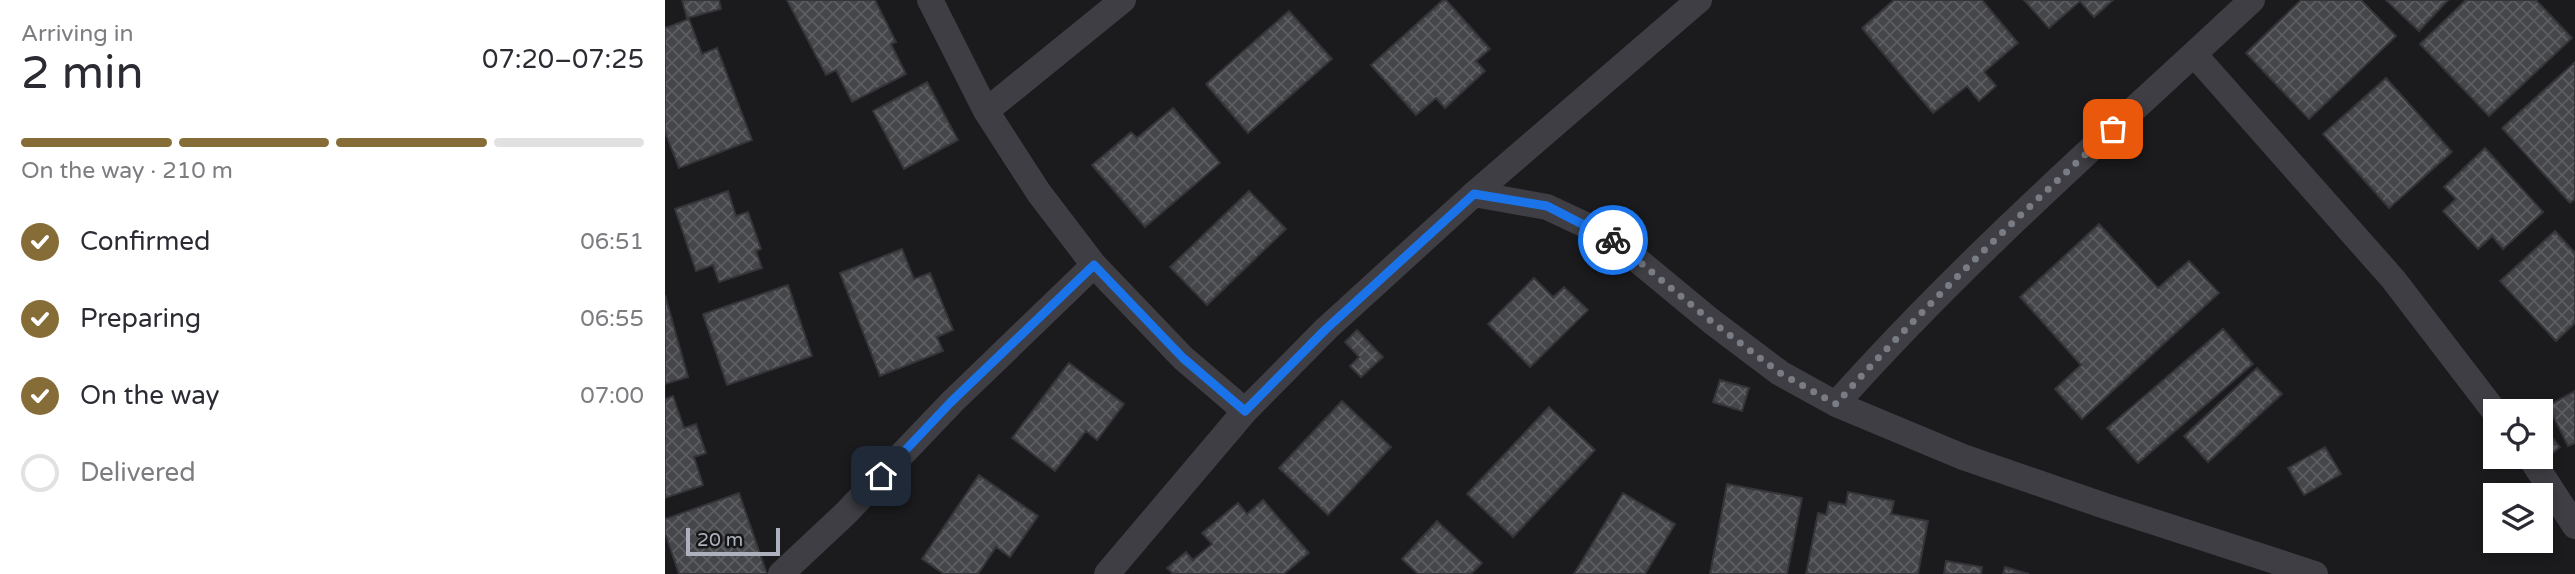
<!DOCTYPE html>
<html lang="en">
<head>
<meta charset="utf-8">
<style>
	:root { --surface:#fff; --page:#f2f2f3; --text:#2b2b33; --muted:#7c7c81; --line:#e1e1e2; --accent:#866d37 }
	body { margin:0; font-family:"Varela Round",sans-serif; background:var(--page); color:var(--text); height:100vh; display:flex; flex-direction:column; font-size:26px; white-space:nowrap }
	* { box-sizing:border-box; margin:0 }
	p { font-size:23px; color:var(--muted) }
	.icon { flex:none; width:38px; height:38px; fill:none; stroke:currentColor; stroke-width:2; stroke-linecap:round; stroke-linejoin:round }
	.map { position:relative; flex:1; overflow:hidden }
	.side { display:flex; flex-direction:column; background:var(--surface); width:665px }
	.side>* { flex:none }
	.fabs { position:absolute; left:1818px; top:399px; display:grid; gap:14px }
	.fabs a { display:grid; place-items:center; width:70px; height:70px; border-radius:0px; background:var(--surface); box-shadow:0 4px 10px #0003; font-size:35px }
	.scale { position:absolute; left:21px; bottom:18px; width:94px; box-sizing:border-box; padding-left:7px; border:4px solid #adb1bd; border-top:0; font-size:19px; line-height:24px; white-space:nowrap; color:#adb1bd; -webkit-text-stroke:5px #161618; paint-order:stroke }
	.pin { position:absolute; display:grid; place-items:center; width:60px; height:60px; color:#fff; margin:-30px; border-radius:14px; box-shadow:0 4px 10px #0006 }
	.courier { position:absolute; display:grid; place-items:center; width:70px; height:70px; margin:-35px; border:5px solid #1a73e8; border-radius:50%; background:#fff; color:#222; box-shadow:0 2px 9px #0007 }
	.summary em { font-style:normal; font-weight:600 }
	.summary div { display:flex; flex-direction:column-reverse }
	.summary { display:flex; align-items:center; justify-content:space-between; height:119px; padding:0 21px }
	h1 { font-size:46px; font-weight:600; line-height:52px }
	.bar { display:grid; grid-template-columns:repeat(4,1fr); gap:10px 7px; align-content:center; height:84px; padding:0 21px }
	.bar i { height:9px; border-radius:5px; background:var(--line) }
	.bar .active { background:var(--accent) }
	.bar p { grid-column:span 4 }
	ol { padding:0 21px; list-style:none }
	li { display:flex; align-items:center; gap:21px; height:77px }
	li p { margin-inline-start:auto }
	li .icon { padding:7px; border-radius:50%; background:var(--accent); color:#fff; stroke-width:4 }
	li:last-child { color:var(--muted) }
	li i { width:38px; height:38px; border:4px solid var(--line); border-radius:50% }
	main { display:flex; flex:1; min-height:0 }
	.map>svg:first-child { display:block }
	.building { fill:url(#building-cross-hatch); stroke:#353539; stroke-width:2 }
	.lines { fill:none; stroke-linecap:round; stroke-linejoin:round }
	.street { stroke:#3e3e44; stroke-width:26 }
	.done { stroke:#7a7c85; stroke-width:7; stroke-dasharray:0 12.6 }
	.route { stroke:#1a73e8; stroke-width:9 }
</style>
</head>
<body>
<main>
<section class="side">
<div class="summary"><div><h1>2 min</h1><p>Arriving in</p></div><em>07:20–07:25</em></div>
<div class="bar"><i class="active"></i><i class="active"></i><i class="active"></i><i></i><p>On the way · 210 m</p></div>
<ol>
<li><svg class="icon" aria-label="check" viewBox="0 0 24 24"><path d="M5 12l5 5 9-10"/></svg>Confirmed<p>06:51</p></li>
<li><svg class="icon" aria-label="check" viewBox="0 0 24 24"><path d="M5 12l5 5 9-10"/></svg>Preparing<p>06:55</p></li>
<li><svg class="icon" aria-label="check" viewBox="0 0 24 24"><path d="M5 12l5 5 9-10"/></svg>On the way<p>07:00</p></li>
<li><i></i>Delivered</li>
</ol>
</section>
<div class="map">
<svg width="1910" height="574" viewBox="0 0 1910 574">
	<defs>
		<pattern id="building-cross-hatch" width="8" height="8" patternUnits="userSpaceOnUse" patternTransform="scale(1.75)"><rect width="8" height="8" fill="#45464a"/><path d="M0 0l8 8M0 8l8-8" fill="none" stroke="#5d5e62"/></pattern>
	</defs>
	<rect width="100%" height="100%" fill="#1b1b1d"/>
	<!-- building -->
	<path class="building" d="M17,0H54L56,9L22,18Z
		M122,0H210L231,42L226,44L241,74L187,102L171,70L161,75Z
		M778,0H781L825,49L811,61L820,71L780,108L771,98L751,115L706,65Z
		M1229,0H1317L1353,43L1319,72L1331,86L1314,101L1302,86L1268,113L1197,28Z
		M1359,0H1448L1429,17L1415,1L1384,28Z
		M1636,0H1696L1731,36L1644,119L1581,53Z
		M1721,0H1783L1754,31Z
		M1801,0H1871L1907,38L1824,116L1755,44Z
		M624,11L667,59L583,133L541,84Z
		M24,19L37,54L52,48L87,140L14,168L0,132V28Z
		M1910,62V199L1905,203L1837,128Z
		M1721,78L1787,152L1724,208L1658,134Z
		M262,82L293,140L239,169L208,111Z
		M508,108L555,163L480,227L427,165L466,132L472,138Z
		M1820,148L1878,212L1838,249L1827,236L1813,249L1778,211L1791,199L1779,187Z
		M63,191L71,216L83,212L96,249L91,251L97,268L54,282L48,265L31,271L10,209Z
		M584,191L621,229L542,305L505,267Z
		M1434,224L1493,288L1524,261L1554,293L1417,419L1390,389L1416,365L1355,297Z
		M1890,231L1910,253V323L1891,341L1835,281Z
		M237,249L249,279L265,273L288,330L272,337L278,351L215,376L175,273Z
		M869,278L888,297L899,287L923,310L865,367L823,324Z
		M123,285L147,356L62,385L38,314Z
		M0,295L23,377L0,384Z
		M1558,329L1588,364L1473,463L1442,428Z
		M692,330L718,357L696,377L685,366L694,357L680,342Z
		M404,363L459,404L432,440L421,431L390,471L347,438Z
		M1592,368L1617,394L1543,462L1519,436Z
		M1055,380L1084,388L1077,411L1048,402Z
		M1910,391V443L1903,446L1883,406Z
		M8,396L19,428L31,424L41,453L29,457L38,485L0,498V399Z
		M677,401L726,447L663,515L614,468Z
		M884,407L930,450L848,537L802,494Z
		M1876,424L1895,447L1878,461L1876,457Z
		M1660,447L1676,474L1639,495L1623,468Z
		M314,475L373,516L345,557L331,547L313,574H279L257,559Z
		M1062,484L1137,498L1122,574H1045Z
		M1183,492L1229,501L1226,514L1263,521L1253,574H1141L1153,513L1161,515L1164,502L1181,505Z
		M74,493L102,574H14L0,533V519Z
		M958,493L1010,524L980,574H909Z
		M598,500L644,553L619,574H508L502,568L521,552L528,560L547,544L537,533L573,503L582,514Z
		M772,521L817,563L806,574H753L737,559Z
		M1281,561L1317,567L1316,574H1279Z
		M1340,567L1364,574H1338Z"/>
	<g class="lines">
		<!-- street -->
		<path class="street" d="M265,0L321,111L374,193L429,265L518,358L580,411
			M1529,54L1728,279L1830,412
			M321,111L458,0
			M809,194L882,207L942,235L1046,321L1115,373L1171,404C1300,259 1446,132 1587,0
			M1171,404L1298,457L1443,507L1650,574
			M1865,457L1910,526
			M116,574L181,513L287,402L429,265
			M442,574L580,411L661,329L809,194L1034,0"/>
	</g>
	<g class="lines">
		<!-- done -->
		<path class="done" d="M948,240L1046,321L1115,373L1171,404C1258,307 1352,217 1448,129"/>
		<!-- route -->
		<path class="route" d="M216,476L286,402L429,265L518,358L580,411L661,329L809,194L882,206L948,240"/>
	</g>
</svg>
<div class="fabs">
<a><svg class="icon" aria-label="locate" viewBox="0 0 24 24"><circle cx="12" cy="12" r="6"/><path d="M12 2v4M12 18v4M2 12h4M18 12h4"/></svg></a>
<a><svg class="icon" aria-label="layers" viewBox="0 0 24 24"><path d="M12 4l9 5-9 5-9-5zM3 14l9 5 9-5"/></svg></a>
</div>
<div class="scale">20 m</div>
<div class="pin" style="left:1448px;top:129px;background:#ea580c"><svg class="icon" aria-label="bag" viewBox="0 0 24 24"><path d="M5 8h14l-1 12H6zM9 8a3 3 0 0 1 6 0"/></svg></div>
<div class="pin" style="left:216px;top:476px;background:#1f2937"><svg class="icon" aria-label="home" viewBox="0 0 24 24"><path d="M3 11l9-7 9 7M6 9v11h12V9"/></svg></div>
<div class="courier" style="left:948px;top:240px"><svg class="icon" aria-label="bike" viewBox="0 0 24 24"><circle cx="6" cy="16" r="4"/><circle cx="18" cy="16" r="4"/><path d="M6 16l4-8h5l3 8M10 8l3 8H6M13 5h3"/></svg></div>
</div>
</main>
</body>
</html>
